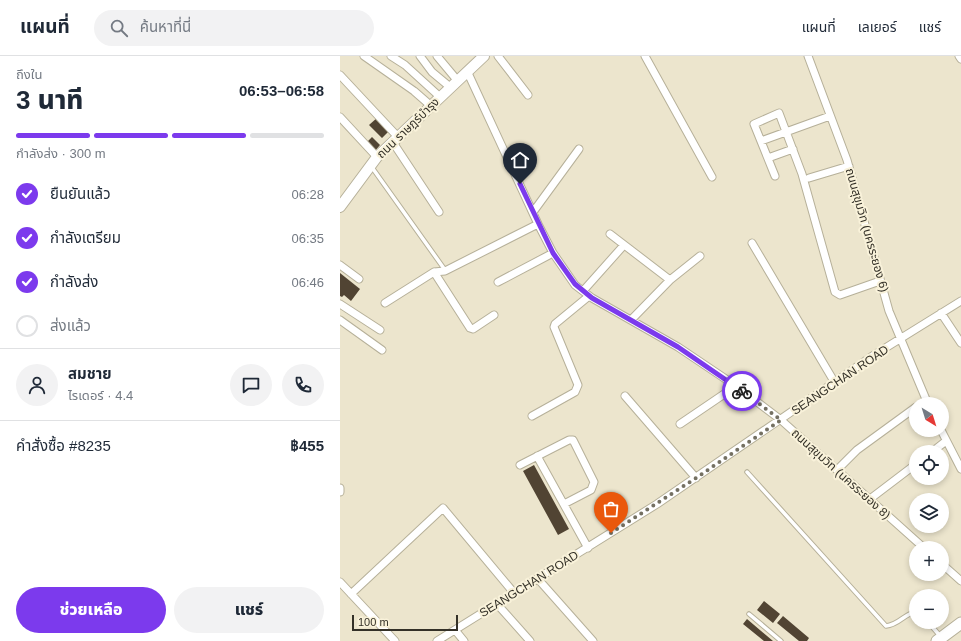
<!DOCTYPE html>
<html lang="th">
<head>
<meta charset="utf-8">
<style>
	:root { --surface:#fff; --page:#f2f2f3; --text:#1f2937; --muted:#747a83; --line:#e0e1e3; --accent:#7c3aed }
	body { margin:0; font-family:Arial,"Noto Sans Thai",sans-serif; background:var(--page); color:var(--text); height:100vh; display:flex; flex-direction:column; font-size:15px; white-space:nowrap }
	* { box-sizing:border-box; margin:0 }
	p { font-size:13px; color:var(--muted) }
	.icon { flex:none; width:22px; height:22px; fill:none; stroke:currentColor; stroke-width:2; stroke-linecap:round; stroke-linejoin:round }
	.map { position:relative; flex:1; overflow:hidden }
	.side { display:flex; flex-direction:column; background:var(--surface); width:340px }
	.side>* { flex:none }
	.needle { width:26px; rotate:142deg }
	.buttons { position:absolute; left:569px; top:341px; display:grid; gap:8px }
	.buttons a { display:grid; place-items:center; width:40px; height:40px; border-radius:50%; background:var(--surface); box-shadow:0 2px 6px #0003; font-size:20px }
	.scale { position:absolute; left:12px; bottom:10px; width:106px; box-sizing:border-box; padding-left:4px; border:2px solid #343128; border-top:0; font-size:11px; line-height:14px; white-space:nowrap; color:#343128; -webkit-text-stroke:3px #f9f2da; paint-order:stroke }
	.pin { position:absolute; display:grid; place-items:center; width:34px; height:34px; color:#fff; margin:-41px -17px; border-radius:50% 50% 50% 0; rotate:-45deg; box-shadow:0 0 4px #0007 }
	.pin .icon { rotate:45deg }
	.courier { position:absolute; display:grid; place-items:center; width:40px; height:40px; margin:-20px; border:3px solid #7c3aed; border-radius:50%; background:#fff; color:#222; box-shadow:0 1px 5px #0007 }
	.head em { font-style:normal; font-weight:800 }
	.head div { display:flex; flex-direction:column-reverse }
	.head { display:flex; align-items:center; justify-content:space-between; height:68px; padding:0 16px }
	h1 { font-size:26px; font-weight:800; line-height:30px }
	.bar { display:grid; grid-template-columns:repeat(4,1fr); gap:6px 4px; align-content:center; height:48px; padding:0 16px }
	.bar i { height:5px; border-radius:3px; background:var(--line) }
	.bar .selected { background:var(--accent) }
	.bar p { grid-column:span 4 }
	.line { display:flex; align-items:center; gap:10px; padding:0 16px; border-top:1px solid var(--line) }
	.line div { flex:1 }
	.round { display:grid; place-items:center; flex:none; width:42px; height:42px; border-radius:21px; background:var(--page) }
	ol { padding:0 16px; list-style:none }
	li { display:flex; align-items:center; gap:12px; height:44px }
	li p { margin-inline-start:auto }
	li .icon { padding:4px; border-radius:50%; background:var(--accent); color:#fff; stroke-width:4 }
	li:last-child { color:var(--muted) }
	li i { width:22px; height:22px; border:2px solid var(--line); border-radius:50% }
	.button { display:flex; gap:8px; margin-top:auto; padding:8px 16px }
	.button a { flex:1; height:46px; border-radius:24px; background:var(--accent); color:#fff; font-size:16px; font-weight:800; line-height:46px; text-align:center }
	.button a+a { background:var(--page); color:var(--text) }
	header { display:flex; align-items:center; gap:24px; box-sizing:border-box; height:56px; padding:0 20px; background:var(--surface); border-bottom:1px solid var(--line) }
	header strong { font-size:19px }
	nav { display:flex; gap:22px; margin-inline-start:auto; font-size:14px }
	.search { width:280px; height:36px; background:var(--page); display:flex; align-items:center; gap:10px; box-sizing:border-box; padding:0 14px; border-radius:22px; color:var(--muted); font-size:15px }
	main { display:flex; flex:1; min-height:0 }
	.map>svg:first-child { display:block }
	.building { fill:#514433 }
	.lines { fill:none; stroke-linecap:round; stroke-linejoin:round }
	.lane-casing { stroke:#b6b099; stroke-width:5.5 }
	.street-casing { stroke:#b6b099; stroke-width:9 }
	.secondary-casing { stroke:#b6b099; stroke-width:12 }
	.primary-casing { stroke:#b6b099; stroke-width:13 }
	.lane { stroke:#fff; stroke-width:3.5 }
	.street { stroke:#fff; stroke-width:7 }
	.secondary { stroke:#fff; stroke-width:10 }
	.primary { stroke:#fff; stroke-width:11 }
	.done { stroke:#747062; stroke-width:4; stroke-dasharray:0 7.2 }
	.route { stroke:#7c3aed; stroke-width:5 }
	.labels { text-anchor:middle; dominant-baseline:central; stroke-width:4; stroke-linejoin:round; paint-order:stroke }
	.street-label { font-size:12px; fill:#343128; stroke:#f9f2da }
</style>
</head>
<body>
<header>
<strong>แผนที่</strong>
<div class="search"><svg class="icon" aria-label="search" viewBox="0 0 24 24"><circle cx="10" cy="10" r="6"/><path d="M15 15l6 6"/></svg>ค้นหาที่นี่</div>
<nav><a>แผนที่</a><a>เลเยอร์</a><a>แชร์</a></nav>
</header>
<main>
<section class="side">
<div class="head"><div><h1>3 นาที</h1><p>ถึงใน</p></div><em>06:53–06:58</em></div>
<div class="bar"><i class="selected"></i><i class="selected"></i><i class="selected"></i><i></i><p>กำลังส่ง · 300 m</p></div>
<ol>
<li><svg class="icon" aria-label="check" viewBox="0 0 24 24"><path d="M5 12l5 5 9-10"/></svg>ยืนยันแล้ว<p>06:28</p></li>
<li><svg class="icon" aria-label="check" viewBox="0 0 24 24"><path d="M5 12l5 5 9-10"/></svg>กำลังเตรียม<p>06:35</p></li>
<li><svg class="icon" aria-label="check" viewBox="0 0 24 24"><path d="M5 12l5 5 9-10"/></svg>กำลังส่ง<p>06:46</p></li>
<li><i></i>ส่งแล้ว</li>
</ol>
<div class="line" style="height:72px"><a class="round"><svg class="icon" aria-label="person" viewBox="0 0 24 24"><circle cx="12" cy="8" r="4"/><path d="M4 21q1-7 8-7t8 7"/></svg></a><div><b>สมชาย</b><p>ไรเดอร์ · 4.4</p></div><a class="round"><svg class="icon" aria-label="chat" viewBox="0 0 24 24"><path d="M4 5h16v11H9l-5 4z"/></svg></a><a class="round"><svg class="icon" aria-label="phone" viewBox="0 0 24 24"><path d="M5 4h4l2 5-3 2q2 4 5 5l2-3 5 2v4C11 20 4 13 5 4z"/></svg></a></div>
<div class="line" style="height:52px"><div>คำสั่งซื้อ #8235</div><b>฿455</b></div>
<div class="button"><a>ช่วยเหลือ</a><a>แชร์</a></div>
</section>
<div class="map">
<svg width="621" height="585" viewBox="0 0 621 585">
	<rect width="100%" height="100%" fill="#ece5cd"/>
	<!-- building -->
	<path class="building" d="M38,61L51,73L42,82L29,69Z
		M32,81L40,89L35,95L26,87Z
		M0,217L20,233L11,245L4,239L2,241L0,240Z
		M194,409L229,473L218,479L183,415Z
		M424,545L440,558L433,567L417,554Z
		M443,560L469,582L467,585H459L437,567Z
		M407,563L433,585H424L403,568Z"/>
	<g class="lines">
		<!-- lane casing -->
		<g class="lane-casing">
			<path id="lane" d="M31,110L105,214
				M407,416L546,570C559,569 565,557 576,556
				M409,558L441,585
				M588,566L601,581"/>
		</g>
		<!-- street casing -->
		<g class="street-casing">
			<path id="street" d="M24,0L74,35L90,49
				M51,0L65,9L99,40
				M80,0L92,16L110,31
				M97,0L117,24
				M158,0L188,39
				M305,0L372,121
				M468,0L507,104L549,255L588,348
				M619,0L621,3
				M127,15L198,168L213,197L235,229L252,242L338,291L396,330L441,364L584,492
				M0,19L57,80
				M0,61L37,101
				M52,85L99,156
				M421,85L490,60
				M428,102L453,93
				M435,120L414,68L439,57L462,118L495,236L500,239L540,225
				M469,122L509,110
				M193,156L239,93
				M270,178L330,224
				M412,187L495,327
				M0,209L19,223
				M94,216L130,272L133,273L154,259
				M158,226L213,197
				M243,235L284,189
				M45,247L94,216L105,215L198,168
				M0,248L40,274
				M601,257L621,287
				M0,264L42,294
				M291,264L330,224L360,200
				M285,340L356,422
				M192,360L235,336L238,329L214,271L215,268L249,240
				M340,368L396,330
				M601,374L621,413
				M592,396L606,385
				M197,400L248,492
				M180,409L229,384H233L254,426L251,434L224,448
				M497,414L517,394L576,351
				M0,432V436
				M530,443L576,408
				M602,508L621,525
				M198,523L253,585
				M0,526L55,585
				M11,538L103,452L174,537
				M157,548L190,585
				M115,574L124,585
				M97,585L317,448L534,299L621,245"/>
		</g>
		<!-- secondary casing -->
		<g class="secondary-casing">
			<path id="secondary" d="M0,151L37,101L144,0"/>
		</g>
		<!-- primary casing -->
		<g class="primary-casing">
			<path id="primary" d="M597,585L621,567"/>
		</g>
		<!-- lane -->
		<use href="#lane" class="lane"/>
		<!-- street -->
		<use href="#street" class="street"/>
		<!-- secondary -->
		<use href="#secondary" class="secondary"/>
		<!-- primary -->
		<use href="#primary" class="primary"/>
	</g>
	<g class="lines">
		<!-- done -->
		<path class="done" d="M271,477L356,422L441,364L402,335"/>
		<!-- route -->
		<path class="route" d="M180,128L213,197L235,228L252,242L338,291L402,335"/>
	</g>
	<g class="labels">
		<!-- street labels -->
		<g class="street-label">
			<text transform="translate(68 72) rotate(-44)">ถนน ราษฎร์บำรุง</text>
			<text transform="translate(527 174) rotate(74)">ถนนสุขุมวิท (นครระยอง 6)</text>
			<text transform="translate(500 324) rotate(-34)">SEANGCHAN ROAD</text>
			<text transform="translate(501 418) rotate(42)">ถนนสุขุมวิท (นครระยอง 8)</text>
			<text transform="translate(189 528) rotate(-32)">SEANGCHAN ROAD</text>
		</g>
	</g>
</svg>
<div class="buttons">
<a><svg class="needle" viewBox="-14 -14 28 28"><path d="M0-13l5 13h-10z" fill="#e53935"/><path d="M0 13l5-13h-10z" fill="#747a83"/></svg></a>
<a><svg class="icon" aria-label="locate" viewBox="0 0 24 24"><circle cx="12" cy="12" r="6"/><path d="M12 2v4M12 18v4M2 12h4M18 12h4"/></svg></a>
<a><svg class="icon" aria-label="layers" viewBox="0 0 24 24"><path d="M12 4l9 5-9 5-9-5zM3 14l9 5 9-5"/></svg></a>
<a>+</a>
<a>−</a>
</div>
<div class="scale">100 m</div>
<div class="pin" style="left:271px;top:477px;background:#ea580c"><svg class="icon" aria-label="bag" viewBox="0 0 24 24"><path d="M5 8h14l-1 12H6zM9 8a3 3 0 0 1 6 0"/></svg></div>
<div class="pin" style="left:180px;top:128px;background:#1f2937"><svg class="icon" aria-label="home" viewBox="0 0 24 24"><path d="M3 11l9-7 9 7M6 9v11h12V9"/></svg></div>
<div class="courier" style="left:402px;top:335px"><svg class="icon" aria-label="bike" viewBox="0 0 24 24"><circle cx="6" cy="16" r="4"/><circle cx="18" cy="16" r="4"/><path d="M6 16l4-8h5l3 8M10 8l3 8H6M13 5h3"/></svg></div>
</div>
</main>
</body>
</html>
